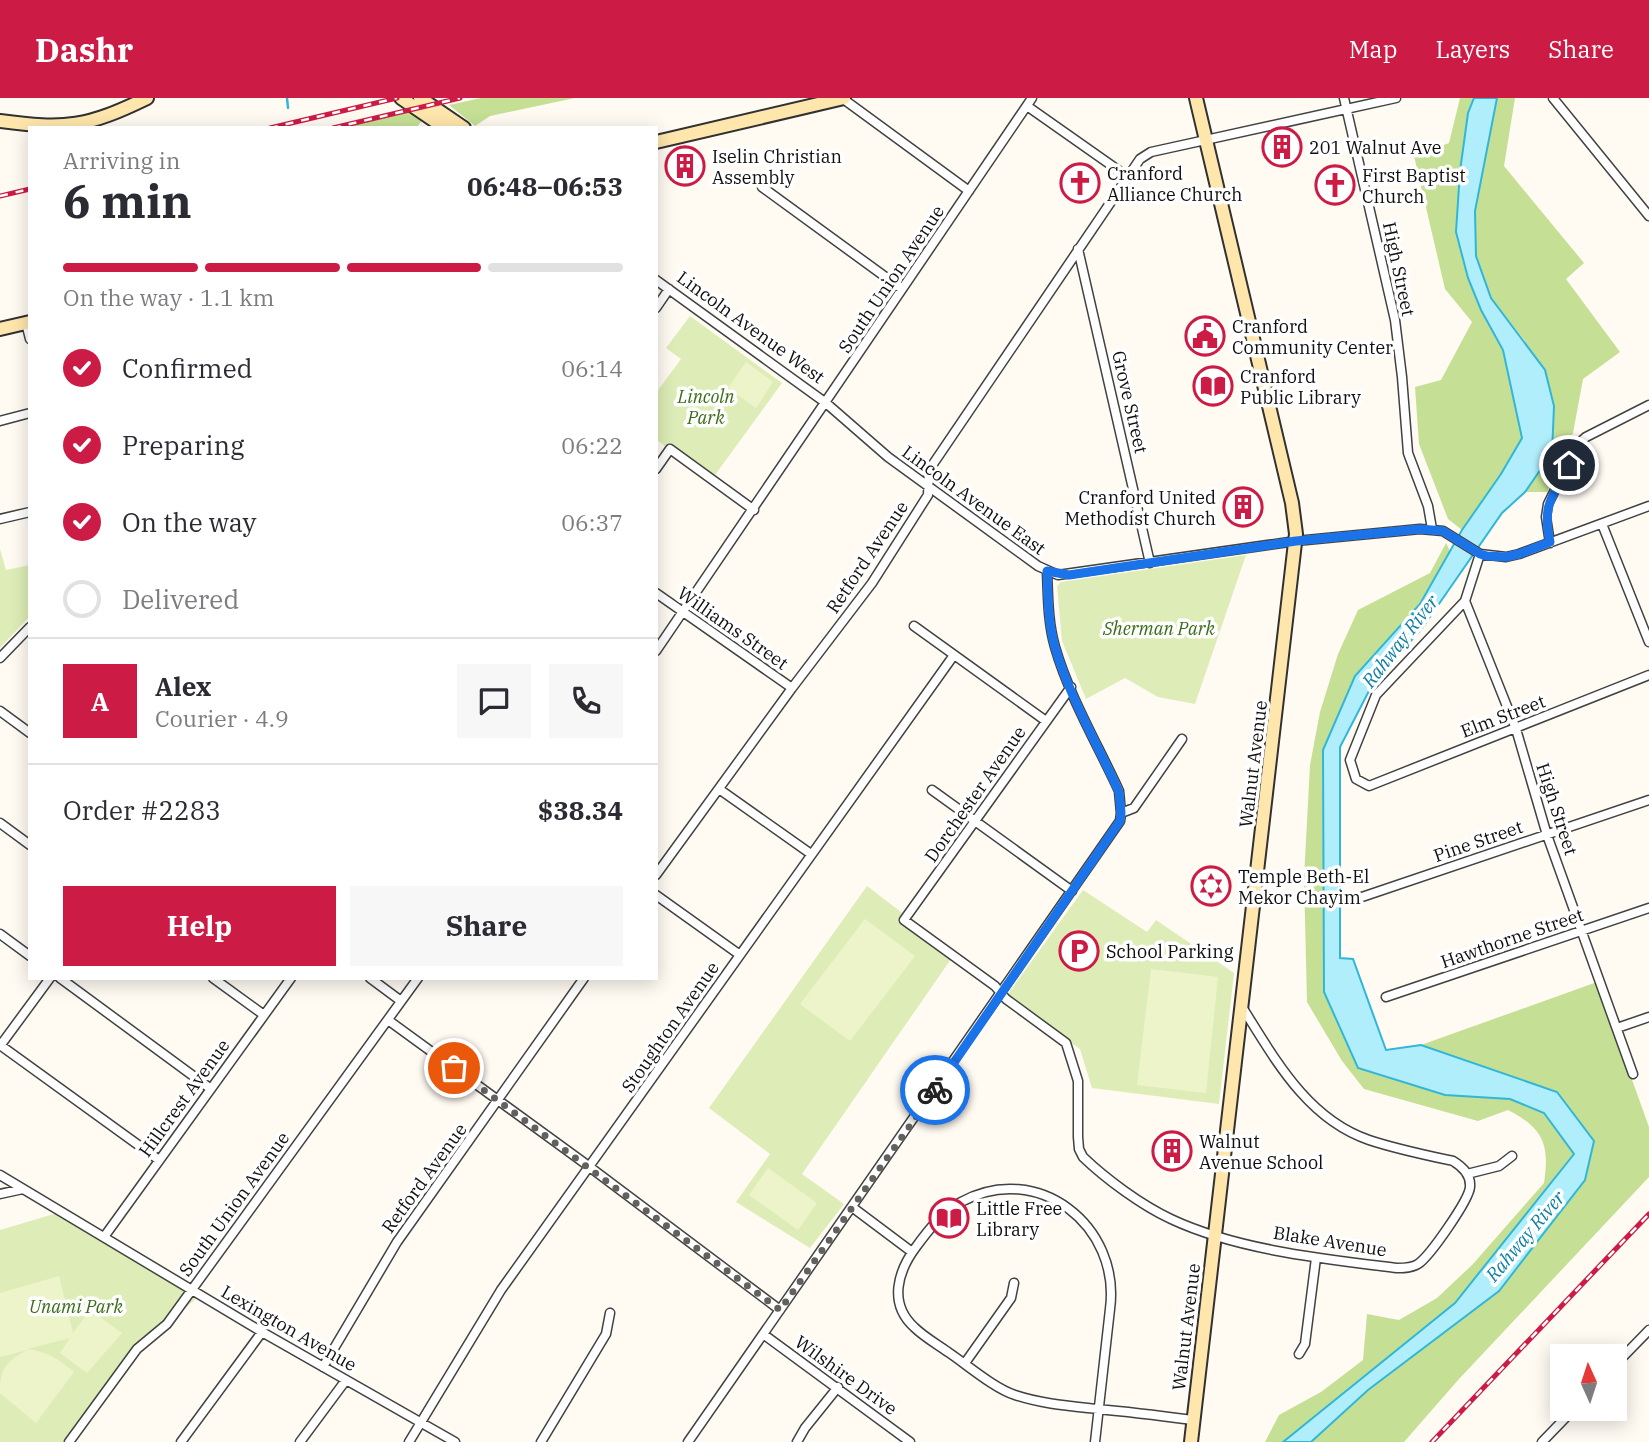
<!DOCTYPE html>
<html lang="en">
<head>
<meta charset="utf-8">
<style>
	:root { --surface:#fff; --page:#f7f7f7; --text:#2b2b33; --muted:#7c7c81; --line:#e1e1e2; --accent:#cc1b45 }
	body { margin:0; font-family:"IBM Plex Serif",serif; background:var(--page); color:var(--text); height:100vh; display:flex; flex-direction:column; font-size:26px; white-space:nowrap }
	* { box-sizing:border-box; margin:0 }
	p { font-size:23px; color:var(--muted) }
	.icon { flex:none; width:38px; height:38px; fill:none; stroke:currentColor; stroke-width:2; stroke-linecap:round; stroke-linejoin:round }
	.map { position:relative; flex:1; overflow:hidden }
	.drawer { position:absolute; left:28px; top:28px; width:630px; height:854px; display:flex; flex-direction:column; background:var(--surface); border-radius:0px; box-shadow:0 4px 18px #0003 }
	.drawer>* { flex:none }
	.needle { width:46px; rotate:357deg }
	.buttons { position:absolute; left:1550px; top:1246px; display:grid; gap:14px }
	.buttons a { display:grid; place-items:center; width:77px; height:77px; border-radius:0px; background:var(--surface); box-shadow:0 4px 18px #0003; font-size:35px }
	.pin { position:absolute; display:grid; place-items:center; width:60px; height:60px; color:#fff; margin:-30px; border:4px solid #fff; border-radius:50%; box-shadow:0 2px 7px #0007 }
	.courier { position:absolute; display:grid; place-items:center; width:70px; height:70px; margin:-35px; border:5px solid #1a73e8; border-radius:50%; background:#fff; color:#222; box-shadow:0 2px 9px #0007 }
	.head em { font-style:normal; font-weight:700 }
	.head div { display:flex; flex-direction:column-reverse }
	.head { display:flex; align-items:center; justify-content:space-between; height:119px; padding:0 35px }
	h1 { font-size:46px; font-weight:700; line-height:52px }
	.bar { display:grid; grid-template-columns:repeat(4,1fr); gap:10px 7px; align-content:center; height:84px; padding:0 35px }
	.bar i { height:9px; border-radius:5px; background:var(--line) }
	.bar .active { background:var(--accent) }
	.bar p { grid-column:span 4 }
	.line { display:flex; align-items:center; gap:18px; padding:0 35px; border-top:2px solid var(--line) }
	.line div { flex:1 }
	.round { display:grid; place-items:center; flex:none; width:74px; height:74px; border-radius:0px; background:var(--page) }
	ol { padding:0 35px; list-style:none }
	li { display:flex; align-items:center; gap:21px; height:77px }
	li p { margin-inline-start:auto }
	li .icon { padding:7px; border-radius:50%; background:var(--accent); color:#fff; stroke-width:4 }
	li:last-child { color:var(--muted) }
	li i { width:38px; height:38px; border:4px solid var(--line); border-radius:50% }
	.action { display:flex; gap:14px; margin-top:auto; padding:14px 35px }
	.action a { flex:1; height:80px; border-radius:0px; background:var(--accent); color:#fff; font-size:28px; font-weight:700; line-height:80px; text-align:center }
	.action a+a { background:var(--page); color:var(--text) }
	header { display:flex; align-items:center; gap:42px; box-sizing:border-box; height:98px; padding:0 35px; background:var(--accent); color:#fff }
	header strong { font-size:33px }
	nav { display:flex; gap:38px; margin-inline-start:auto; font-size:24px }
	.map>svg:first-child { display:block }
	.green { fill:#deedb7 }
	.forest { fill:#c5e095 }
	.pitch { fill:#edf4ca }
	.water { fill:#b1eefb; stroke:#32b6d8; stroke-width:2 }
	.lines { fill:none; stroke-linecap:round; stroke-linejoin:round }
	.stream { stroke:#32b6d8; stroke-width:2.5 }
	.street-casing { stroke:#424242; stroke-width:11 }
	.secondary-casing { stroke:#313131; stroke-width:16 }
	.street { stroke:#fff; stroke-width:8 }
	.secondary { stroke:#ffe6ad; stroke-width:12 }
	.rail-casing { stroke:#cc1b45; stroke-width:5 }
	.rail { stroke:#fff; stroke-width:2.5; stroke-dasharray:8; stroke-linecap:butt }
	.done { stroke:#63615e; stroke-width:7; stroke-dasharray:0 12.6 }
	.route { stroke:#1a73e8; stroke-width:9 }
	.labels { text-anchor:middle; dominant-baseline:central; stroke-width:7; stroke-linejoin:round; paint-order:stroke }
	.poi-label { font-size:18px; fill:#0f0f0f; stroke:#fff; text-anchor:start }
	.street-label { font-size:18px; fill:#0f0f0f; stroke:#fff }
	.park-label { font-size:18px; font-style:italic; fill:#3b6d19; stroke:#fff }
	.water-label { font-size:19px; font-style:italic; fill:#0d7fa5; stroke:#fff }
</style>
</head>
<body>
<header>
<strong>Dashr</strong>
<nav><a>Map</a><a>Layers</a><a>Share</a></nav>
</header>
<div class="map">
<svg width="1649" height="1344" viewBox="0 0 1649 1344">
	<rect width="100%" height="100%" fill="#fffaf2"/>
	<!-- green -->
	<path class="green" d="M690,218L782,285L715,377L670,345L666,349L656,341V295L681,261L666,250Z
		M0,451L6,472L30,467V518L0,550Z
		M1246,457L1195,606L1158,599L1125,580L1086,601L1062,543L1057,488L1061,484Z
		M867,788L1008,896L1083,792L1147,834L1156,822L1234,875L1219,1006L1092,990L1080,951L951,861L802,1076L844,1106L810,1150L736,1104L770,1056L709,1010Z
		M64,1113L200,1197L124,1265L66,1344H0V1132Z"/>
	<!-- forest -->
	<path class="forest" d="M481,0H575L490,18L475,28L449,7Z
		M1460,0H1474L1468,15L1456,134L1468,180L1481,212L1503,252L1522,340L1501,376L1462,432L1448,421L1419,346L1415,289L1441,282L1472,224L1445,191L1414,58L1449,45Z
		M1497,0H1515L1504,68L1584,165L1566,181L1620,254L1583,281L1573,335L1547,394H1525L1552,355L1525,243L1491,200L1476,158L1475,113Z
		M417,10L425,19L416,30H332Z
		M1446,445L1450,453L1420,506L1355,578L1323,652L1324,894L1358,970L1445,997L1510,1000L1544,1015L1574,1055L1455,1205L1283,1344H1265L1279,1317L1321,1294L1363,1262L1367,1216L1399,1222L1437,1200L1473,1166L1544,1085C1550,1046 1543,1030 1508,1012L1478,1023L1364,991L1342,963L1307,904L1304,780L1310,667L1320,614L1338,556L1358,512L1430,475Z
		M1597,884L1649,1029V1079L1459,1281L1404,1344H1311L1368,1292L1499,1193L1585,1082L1594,1043L1557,994L1421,947Z"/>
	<!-- pitch -->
	<path class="pitch" d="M746,264L773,284L756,310L728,290Z
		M865,821L915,858L850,943L800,906Z
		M1151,871L1218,879L1206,995L1137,987Z
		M768,1070L817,1105L798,1132L749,1097Z
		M59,1178L73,1235L90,1212L122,1235L87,1275L60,1255L70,1240L27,1251C48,1254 57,1260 74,1274L36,1325L0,1295C0,1270 6,1264 27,1252L0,1259V1195Z"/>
	<!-- water -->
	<path class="water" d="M1474,0H1497L1475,113L1476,158L1491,200L1545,272L1554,308L1552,355L1525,394L1502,415L1423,529L1371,589L1340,649V860L1353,861L1386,952L1421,947L1557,994L1594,1043L1585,1082L1499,1193L1368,1292L1311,1344H1283L1455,1205L1574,1056L1544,1015L1510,1001L1445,997L1358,970L1324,894L1323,652L1355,578L1420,506L1462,432L1501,376L1522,340L1503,252L1481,212L1468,180L1456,134L1460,73L1468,15Z"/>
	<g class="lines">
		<!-- stream -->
		<path class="stream" d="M287,0L288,10"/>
		<!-- street casing -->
		<g class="street-casing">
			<path id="street" d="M842,0L969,93
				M1344,0L1395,222L1402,279L1408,355L1428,408L1432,431
				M1553,0L1649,118
				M1027,8L1128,79
				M762,89L902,191
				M1078,151L1150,465
				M656,182L826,305L888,359L1038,468L1058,477L1296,443L1420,431L1443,433L1480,456L1506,459L1519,456L1649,408
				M656,210L669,191
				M26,225L30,241
				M0,323L30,315
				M656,371L670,351L754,412
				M0,421L30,414
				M1602,426L1649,544
				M1550,445L1546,419L1548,406L1578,346L1586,339L1649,307
				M1480,456L1465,503L1516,631L1547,737L1633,976
				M656,495L792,590
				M1465,503L1376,597L1350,662L1356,681L1369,688L1649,577
				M914,528L1046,623
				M656,553L1032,0
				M0,560L30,529
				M1071,589L904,822L995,888L1006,901L1066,945L1078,983V1039L1079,1051L1083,1059C1106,1081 1141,1107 1171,1121C1237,1152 1324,1161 1397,1170C1404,1170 1412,1170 1418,1166C1430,1158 1469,1102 1470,1089C1471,1077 1463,1069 1453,1063C1425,1057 1396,1051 1369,1042C1307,1021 1275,961 1242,909
				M0,613L30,635
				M719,691L811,756
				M932,692L1072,793
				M1121,715L1134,710L1182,641
				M0,725L30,747
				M656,777L792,590L872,485L928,397L929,372L1140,61L1151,54L1396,0
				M656,797L740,857
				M1356,801L1649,702
				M0,836L30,858
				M60,880L211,991
				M213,880L264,917
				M370,880L401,903
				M1386,899L1649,810
				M388,922L583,1064L780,1212
				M1617,930L1649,919
				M0,947L159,1062
				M0,948L50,880
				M1467,1076L1499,1068L1512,1058
				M0,1077L262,1234L455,1344
				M0,1096L23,1091
				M852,1109L912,1154
				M104,1139L291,880
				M763,1236L910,1344
				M1299,1256L1305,1246L1316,1160
				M965,1265L1011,1200L1014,1185
				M1615,1267L1649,1232
				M323,1269L397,1144L584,880
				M69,1344L137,1251L167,1226L418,880
				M181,1344L262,1234
				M300,1344L346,1282
				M409,1344L501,1192L954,557
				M541,1344L606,1236L610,1215
				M688,1344L1120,723L1121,715L1119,693C1098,647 1069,598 1055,549C1048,525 1048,499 1047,473
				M797,1344L805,1330L838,1289
				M1095,1344L1110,1211C1121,1128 1038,1062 961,1104C942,1115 929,1131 916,1149C898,1173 888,1205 914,1229C924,1239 937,1246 948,1254C966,1266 995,1291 1015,1297C1042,1306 1070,1308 1098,1311C1130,1314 1162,1318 1193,1322
				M1542,1344L1574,1311"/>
		</g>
		<!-- secondary casing -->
		<g class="secondary-casing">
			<path id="secondary" d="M401,0L445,30
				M420,0L464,30
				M0,23C66,32 87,29 147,0
				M656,44L844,0
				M0,231L30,224
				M1191,1344L1296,436L1292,405L1196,0"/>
		</g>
		<!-- street -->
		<use href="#street" class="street"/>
		<!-- secondary -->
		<use href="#secondary" class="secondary"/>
		<!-- rail casing -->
		<g class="rail-casing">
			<path id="rail" d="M270,30L397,0
				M333,30L460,0
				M0,98L30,91
				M1432,1344L1649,1116"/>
		</g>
		<!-- rail -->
		<use href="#rail" class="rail"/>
	</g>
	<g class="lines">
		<!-- done -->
		<path class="done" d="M454,970L780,1212L935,992"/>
		<!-- route -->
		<path class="route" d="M935,992L1120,723L1121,715L1119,694C1098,647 1069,598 1055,549C1048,525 1048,499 1047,473L1069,477L1296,443L1420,431L1443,433L1480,456L1487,458L1506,459L1519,456L1550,444C1542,406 1552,400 1569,367"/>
	</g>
	<!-- icons -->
	<defs>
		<g id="building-ring" transform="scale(2.0125)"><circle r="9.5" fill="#fff" stroke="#cc1b45" stroke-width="1.5"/><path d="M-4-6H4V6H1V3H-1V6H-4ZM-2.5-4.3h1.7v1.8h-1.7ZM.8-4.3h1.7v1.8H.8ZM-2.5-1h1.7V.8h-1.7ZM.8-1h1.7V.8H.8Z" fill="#cc1b45"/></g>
		<g id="church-ring" transform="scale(2.0125)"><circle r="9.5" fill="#fff" stroke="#cc1b45" stroke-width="1.5"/><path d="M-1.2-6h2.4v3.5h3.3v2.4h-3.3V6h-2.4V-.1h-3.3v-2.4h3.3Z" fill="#cc1b45"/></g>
		<g id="civic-ring" transform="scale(2.0125)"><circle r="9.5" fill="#fff" stroke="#cc1b45" stroke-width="1.5"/><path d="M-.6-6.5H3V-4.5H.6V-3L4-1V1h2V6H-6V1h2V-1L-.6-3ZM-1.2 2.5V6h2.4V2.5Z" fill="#cc1b45"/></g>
		<g id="library-ring" transform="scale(2.0125)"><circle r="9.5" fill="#fff" stroke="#cc1b45" stroke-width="1.5"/><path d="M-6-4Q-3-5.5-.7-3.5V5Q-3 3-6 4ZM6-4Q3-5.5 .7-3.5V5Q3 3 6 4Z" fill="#cc1b45"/></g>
		<g id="synagogue-ring" transform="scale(2.0125)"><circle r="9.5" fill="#fff" stroke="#cc1b45" stroke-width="1.5"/><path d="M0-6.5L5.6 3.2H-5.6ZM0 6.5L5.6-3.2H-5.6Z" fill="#cc1b45"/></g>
		<g id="parking-ring" transform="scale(2.0125)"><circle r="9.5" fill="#fff" stroke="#cc1b45" stroke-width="1.5"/><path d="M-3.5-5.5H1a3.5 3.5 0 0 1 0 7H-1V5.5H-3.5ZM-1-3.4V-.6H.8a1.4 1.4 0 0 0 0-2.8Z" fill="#cc1b45"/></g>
	</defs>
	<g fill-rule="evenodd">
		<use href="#building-ring" x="1282" y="49"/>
		<use href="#building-ring" x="685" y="68"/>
		<use href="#church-ring" x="1080" y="85"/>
		<use href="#church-ring" x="1335" y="87"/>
		<use href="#civic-ring" x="1205" y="238"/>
		<use href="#library-ring" x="1213" y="288"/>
		<use href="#building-ring" x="1243" y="409"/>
		<use href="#synagogue-ring" x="1211" y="788"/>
		<use href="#parking-ring" x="1079" y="853"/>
		<use href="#building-ring" x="1172" y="1053"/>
		<use href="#library-ring" x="949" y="1120"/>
	</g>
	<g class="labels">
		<!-- poi labels -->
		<g class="poi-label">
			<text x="1309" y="49">201 Walnut Ave</text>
			<text x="712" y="58">Iselin Christian<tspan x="712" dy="21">Assembly</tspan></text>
			<text x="1107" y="75">Cranford<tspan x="1107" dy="21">Alliance Church</tspan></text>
			<text x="1362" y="77">First Baptist<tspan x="1362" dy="21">Church</tspan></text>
			<text x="1232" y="228">Cranford<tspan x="1232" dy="21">Community Center</tspan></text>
			<text x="1240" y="278">Cranford<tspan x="1240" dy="21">Public Library</tspan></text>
			<text x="1216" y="399" text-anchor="end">Cranford United<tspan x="1216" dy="21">Methodist Church</tspan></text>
			<text x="1238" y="778">Temple Beth-El<tspan x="1238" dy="21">Mekor Chayim</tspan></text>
			<text x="1106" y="853">School Parking</text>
			<text x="1199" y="1043">Walnut<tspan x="1199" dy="21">Avenue School</tspan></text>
			<text x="976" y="1110">Little Free<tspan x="976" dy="21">Library</tspan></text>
		</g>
		<!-- street labels -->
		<g class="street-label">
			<text transform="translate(1399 171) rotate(78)">High Street</text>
			<text transform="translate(891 181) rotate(-56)">South Union Avenue</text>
			<text transform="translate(751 229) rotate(36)">Lincoln Avenue West</text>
			<text transform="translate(1130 304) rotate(77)">Grove Street</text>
			<text transform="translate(974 402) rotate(36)">Lincoln Avenue East</text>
			<text transform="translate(867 459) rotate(-56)">Retford Avenue</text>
			<text transform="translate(733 530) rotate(35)">Williams Street</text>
			<text transform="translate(1503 618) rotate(-21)">Elm Street</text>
			<text transform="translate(1253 666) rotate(-83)">Walnut Avenue</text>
			<text transform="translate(975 696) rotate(-55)">Dorchester Avenue</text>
			<text transform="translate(1557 711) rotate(72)">High Street</text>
			<text transform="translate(1478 743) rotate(-19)">Pine Street</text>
			<text transform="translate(1512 840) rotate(-19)">Hawthorne Street</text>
			<text transform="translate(670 929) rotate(-55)">Stoughton Avenue</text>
			<text transform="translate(184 1000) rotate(-54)">Hillcrest Avenue</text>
			<text transform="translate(424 1080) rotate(-54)">Retford Avenue</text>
			<text transform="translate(234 1106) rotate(-54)">South Union Avenue</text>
			<text transform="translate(1330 1143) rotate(9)">Blake Avenue</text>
			<text transform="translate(1186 1229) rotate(-83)">Walnut Avenue</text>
			<text transform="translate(289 1230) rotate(30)">Lexington Avenue</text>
			<text transform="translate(846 1277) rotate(36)">Wilshire Drive</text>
		</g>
		<!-- park labels -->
		<g class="park-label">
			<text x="706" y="298">Lincoln<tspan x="706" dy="21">Park</tspan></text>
			<text x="1159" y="530">Sherman Park</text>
			<text x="76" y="1208">Unami Park</text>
		</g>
		<!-- water labels -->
		<g class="water-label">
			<text transform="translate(1400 543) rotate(-52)">Rahway River</text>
			<text transform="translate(1525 1138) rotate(-50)">Rahway River</text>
		</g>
	</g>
</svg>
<div class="buttons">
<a><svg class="needle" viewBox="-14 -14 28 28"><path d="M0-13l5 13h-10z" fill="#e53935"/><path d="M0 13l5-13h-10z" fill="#7c7c81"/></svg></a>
</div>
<div class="pin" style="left:454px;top:970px;background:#ea580c"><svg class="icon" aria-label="bag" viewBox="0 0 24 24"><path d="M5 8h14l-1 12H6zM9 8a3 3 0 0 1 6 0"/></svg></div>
<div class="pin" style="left:1569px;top:367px;background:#1f2937"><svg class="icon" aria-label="home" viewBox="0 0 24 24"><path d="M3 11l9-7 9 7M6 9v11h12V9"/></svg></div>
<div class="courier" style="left:935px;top:992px"><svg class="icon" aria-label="bike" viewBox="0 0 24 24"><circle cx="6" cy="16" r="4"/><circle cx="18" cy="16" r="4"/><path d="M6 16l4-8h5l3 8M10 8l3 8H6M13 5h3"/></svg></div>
<section class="drawer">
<div class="head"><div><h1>6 min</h1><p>Arriving in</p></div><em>06:48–06:53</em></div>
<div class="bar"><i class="active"></i><i class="active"></i><i class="active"></i><i></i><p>On the way · 1.1 km</p></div>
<ol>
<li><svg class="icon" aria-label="check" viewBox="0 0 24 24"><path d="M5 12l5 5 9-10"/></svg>Confirmed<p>06:14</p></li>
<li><svg class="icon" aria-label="check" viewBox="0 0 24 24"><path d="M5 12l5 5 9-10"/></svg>Preparing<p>06:22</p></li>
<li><svg class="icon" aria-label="check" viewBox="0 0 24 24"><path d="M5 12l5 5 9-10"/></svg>On the way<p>06:37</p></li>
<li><i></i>Delivered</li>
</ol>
<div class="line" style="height:126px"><b class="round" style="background:var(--accent);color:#fff">A</b><div><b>Alex</b><p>Courier · 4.9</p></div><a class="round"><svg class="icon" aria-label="chat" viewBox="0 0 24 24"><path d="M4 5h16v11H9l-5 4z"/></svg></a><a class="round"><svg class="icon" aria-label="phone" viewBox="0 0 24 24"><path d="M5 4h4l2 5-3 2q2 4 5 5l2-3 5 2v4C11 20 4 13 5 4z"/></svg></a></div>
<div class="line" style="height:91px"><div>Order #2283</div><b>$38.34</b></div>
<div class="action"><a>Help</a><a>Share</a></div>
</section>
</div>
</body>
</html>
